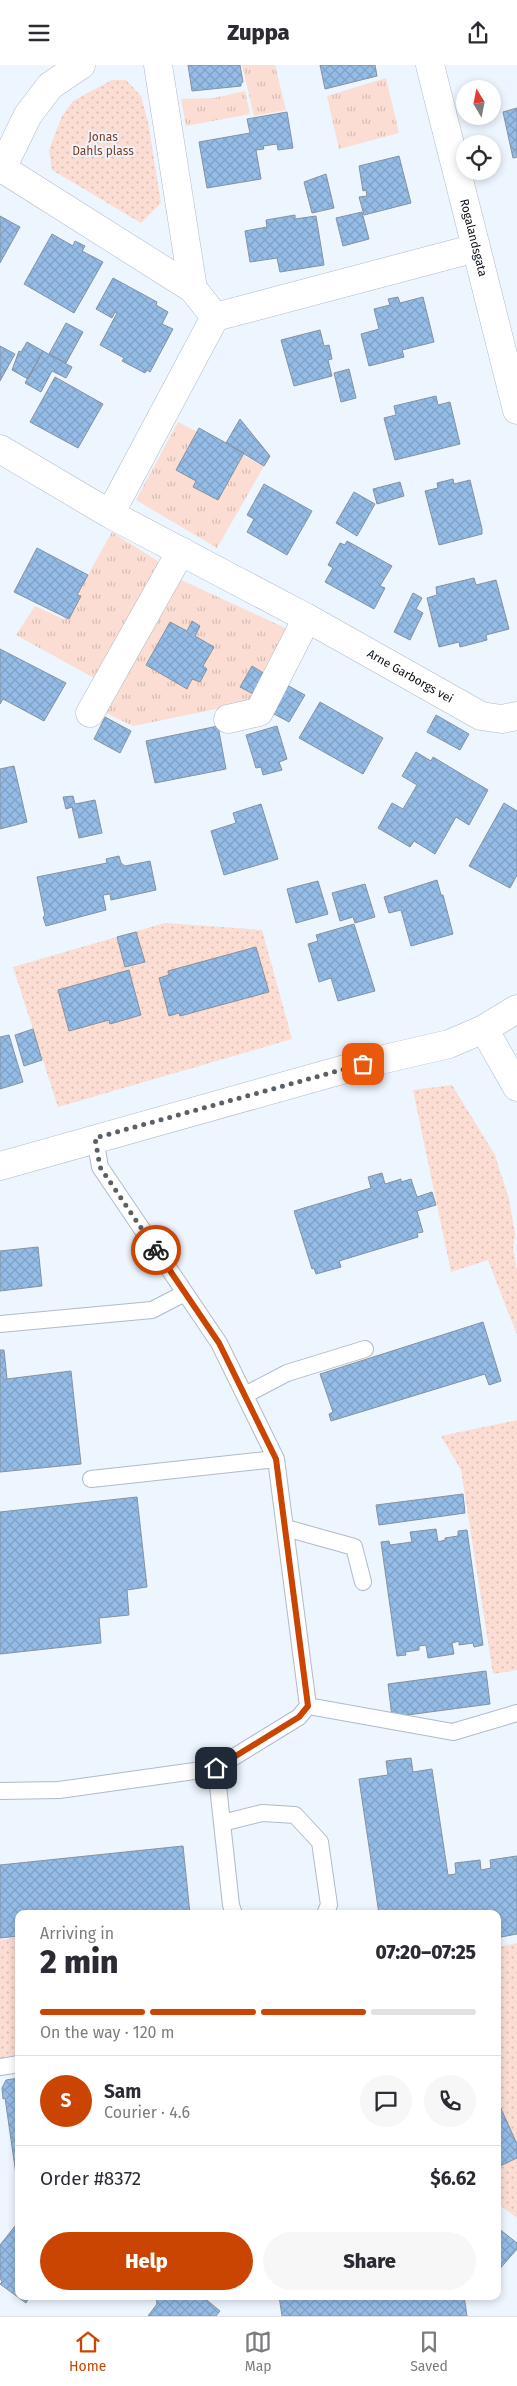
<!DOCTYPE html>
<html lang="en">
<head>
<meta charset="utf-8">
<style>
	:root { --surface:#fff; --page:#f7f7f7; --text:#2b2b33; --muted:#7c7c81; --line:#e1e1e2; --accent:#ca4501 }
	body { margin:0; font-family:"Fira Sans",sans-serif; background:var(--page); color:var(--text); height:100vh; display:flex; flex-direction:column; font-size:19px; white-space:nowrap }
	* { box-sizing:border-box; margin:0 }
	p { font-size:16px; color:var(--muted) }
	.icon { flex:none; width:28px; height:28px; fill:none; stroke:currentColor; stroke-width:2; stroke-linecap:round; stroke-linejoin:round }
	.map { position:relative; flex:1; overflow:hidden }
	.sheet { position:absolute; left:15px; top:1845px; width:486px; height:390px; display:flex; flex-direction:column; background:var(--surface); border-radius:10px; box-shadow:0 2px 8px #0003 }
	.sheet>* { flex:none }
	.needle { width:32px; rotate:350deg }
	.tools { position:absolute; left:456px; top:15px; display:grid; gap:10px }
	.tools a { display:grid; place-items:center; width:45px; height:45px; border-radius:50%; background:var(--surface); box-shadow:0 2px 8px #0003; font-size:25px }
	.pin { position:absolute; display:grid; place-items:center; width:42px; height:42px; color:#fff; margin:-21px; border-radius:10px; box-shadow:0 2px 8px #0006 }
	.courier { position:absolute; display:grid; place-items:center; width:50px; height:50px; margin:-25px; border:4px solid #ca4501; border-radius:50%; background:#fff; color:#222; box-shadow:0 1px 6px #0007 }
	.summary em { font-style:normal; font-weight:800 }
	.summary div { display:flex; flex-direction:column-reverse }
	.summary { display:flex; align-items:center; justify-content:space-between; height:85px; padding:0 25px }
	h1 { font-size:32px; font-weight:800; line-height:38px }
	.bar { display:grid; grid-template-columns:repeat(4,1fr); gap:8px 5px; align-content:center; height:60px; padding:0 25px }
	.bar i { height:6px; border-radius:4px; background:var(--line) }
	.bar .active { background:var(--accent) }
	.bar p { grid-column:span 4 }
	.line { display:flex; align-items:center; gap:12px; padding:0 25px; border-top:1px solid var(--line) }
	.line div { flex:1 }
	.round { display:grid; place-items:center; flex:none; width:52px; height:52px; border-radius:26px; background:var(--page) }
	.cta { display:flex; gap:10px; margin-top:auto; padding:10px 25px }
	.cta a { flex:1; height:58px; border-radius:30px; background:var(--accent); color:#fff; font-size:20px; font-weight:800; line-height:58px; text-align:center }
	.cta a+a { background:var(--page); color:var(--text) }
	header { display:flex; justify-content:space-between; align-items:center; height:65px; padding:0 25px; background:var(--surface); font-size:22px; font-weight:800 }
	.menu { display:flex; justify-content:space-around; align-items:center; height:70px; border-top:1px solid var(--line); background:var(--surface); font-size:14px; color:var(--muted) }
	.menu a { display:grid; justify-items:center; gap:2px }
	.menu .active { color:var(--accent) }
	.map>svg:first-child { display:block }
	.grass { fill:url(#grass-tufts) }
	.park { fill:url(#park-dots) }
	.building { fill:url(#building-cross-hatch); stroke:#86929f }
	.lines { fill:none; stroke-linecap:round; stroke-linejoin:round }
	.service-casing { stroke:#afbbca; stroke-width:18 }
	.minor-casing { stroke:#afbbca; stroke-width:29 }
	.tertiary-casing { stroke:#afbbca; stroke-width:29 }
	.service { stroke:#fff; stroke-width:16 }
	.minor { stroke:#fff; stroke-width:28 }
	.tertiary { stroke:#fff; stroke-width:28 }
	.done { stroke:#5b6067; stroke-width:5; stroke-dasharray:0 9 }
	.route { stroke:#ca4501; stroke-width:6 }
	.labels { text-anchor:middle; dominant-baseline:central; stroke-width:4; stroke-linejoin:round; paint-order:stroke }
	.park-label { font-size:12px; fill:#833d24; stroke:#edf5fe }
	.street-label { font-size:12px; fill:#0c1015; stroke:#edf5fe }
</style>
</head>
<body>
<header><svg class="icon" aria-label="menu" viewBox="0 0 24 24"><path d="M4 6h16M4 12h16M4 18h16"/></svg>Zuppa<svg class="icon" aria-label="share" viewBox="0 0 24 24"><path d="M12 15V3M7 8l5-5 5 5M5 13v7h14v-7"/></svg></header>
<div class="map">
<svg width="517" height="2251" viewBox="0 0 517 2251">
	<defs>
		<pattern id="grass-tufts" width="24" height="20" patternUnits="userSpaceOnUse" patternTransform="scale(1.25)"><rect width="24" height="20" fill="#fbddd3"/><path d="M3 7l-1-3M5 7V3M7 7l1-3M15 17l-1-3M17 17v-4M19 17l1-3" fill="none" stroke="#d6bdb4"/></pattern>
		<pattern id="park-dots" width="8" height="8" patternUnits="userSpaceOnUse" patternTransform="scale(1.25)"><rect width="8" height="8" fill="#fbddd3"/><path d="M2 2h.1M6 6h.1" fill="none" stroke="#d6bdb4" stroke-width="1.8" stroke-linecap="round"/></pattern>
		<pattern id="building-cross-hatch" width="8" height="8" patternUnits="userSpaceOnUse" patternTransform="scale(1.25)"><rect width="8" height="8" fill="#95bce7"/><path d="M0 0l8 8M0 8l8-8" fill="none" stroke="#7fa1c5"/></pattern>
	</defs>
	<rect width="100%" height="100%" fill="#edf5fe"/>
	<!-- grass -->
	<path class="grass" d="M242,0H275L286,45L254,51Z
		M386,13L399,68L339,84L327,31Z
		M245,26L250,49L186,61L181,34L214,33Z
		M178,357L264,401L217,483L136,435Z
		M112,467L159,497L94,613L16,570L35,541L63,554Z
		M179,514L294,567L255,636L133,661L106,648Z"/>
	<!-- park -->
	<path class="park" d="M112,15H126L141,31L148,57L161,138L141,158L52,105L49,85L62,51L73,36Z
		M165,858L262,865L292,974L58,1042L13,902Z
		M452,1020L495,1090L509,1134L515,1169L513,1183L517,1206V1270L488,1195L451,1207L413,1025Z
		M517,1355V1605L493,1609L461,1405L441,1371Z
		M19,1872V1992L0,1995V1875Z
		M517,1878V2153L498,2139V1941L500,1938L498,1882Z"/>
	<!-- building -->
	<path class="building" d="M188,0H240L243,17L241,18V21L192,26Z
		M320,0H375L377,11L325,24Z
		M517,43V92L513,93L503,47Z
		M287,47L293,83L278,85L277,79L263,81L264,84L256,85L261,114L207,123L199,77L250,68L247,54Z
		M399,91L411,138L364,150L359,132L367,131L366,125L363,126L359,101Z
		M326,109L334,143L312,148L304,117Z
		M362,147L369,174L343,181L336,153Z
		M295,150V154L316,151L324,200L280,207L277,193L250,197L245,166L267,162L266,155Z
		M0,151L20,162L0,198Z
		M52,169L73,181L75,176L85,181L82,186L103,197L74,248L24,219Z
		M113,213L157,237L156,240L168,247L162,259L173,264L150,307L147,305L145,308L122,296L124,293L100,280L117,248L115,247L112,253L96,244Z
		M398,232L400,238L423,232L434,277L402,285L404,292L369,301L361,269L379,264L374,244L390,240L388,234Z
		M66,258L83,267L66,298L49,289Z
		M320,265L324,281L329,280L332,294L328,295L332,311L294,321L281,275Z
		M27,277L43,286L28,314L12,305L19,286L21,287Z
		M0,281L15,289L0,316Z
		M43,286L72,302L66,313L52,306L41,327L25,318Z
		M349,304L356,333L341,337L334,308Z
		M55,312L103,339L78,383L30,357Z
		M436,331L438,340L450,337L460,379L395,395L384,353L396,350L394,341Z
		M240,354L270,391L264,401L226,378Z
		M199,363L244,388L218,435L193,422L196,416L176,405Z
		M453,414L454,419L470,415L482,464V469L439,480L425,426L438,423L437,418Z
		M400,417L404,431L377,439L373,424Z
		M264,419L312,446L287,490L247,467L254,454L247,450Z
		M354,427L375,439L357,471L336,458Z
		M347,476L392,501L380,521L385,523L374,544L325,517L333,503L328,500L340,478L345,480Z
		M37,483L88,510L77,530L81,531L69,554L14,527Z
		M474,513L476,520L496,515L509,564L486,570L487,575L460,582L459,577L439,582L427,533L437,530L436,522Z
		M413,528L422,533L416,544L423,548L410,575L394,567Z
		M192,556L200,561L195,571L214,582L203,601L207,604L200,617L192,614L187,624L146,600L170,557L187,566Z
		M0,584L66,618L44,656L3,634L0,639Z
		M252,601L265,609L253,629L240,622Z
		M285,619L305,630L289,657L274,649L271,642Z
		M320,637L383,673L363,709L299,673Z
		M436,650L469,669L460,685L427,667Z
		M105,652L131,666L120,688L94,674Z
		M218,661L226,704L155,718L146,676Z
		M277,661L287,694L279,697L282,705L263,710L261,702L256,703L246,670Z
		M416,687L431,696L433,692L488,725L469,760L456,752L435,789L414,776L410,782L378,763L392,738L403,744L417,720L402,711Z
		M14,701L27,757L0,764V704Z
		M73,731L75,739L95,735L102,768L79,773L72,742L66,744L63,732Z
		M504,738L517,746V810L510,823L469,801Z
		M261,739L278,794L224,810L211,766L236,758L233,748Z
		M119,791L121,798L125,801L150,796L156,825L111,835L110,829L103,830L106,845L46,861L43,852L45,851L37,812L107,798L106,794Z
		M437,815L441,830H443L453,869L411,881L401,845L389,848L384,832Z
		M318,816L328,849L296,858L287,824Z
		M365,819L375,852L355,858L353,852L340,856L332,828Z
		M354,859L375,926L338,936L331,913L319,917L308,879L318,876L316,870Z
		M136,867L145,897L125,902L117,872Z
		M256,882L269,927L180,951L179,948L169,951L159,913L169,910L168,906Z
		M129,905L141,950L110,959L109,955L69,966L58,925Z
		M33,964L42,995L24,1001L15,970Z
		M9,970L23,1017L0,1024V972Z
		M382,1108L385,1119L401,1114V1117L411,1114L417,1132L432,1127L436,1140L417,1146L423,1167L417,1168L418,1172L339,1196L341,1202L316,1209L314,1203L312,1204L294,1146L371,1123L368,1112Z
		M38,1182L42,1221L0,1226V1186Z
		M483,1257L501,1316L489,1320L485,1309L331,1356L329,1349L333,1347L320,1309Z
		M0,1285H4L7,1314L71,1306L81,1399L0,1407Z
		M463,1429L465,1448L379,1460L376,1440Z
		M137,1432L147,1522L127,1525L129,1550L99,1553L101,1578L0,1589V1447Z
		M436,1464L438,1477L445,1475V1473L458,1471V1466L467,1465L483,1580L474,1582L473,1578L459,1580V1576L452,1578L454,1589L428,1593L426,1580L419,1581V1585L405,1587L406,1590L397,1591L381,1477L389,1476L390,1480L412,1477L410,1467Z
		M486,1606L490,1639L392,1652L388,1619Z
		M411,1693L413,1707L432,1704L448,1810L456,1809L455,1798L480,1795L481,1805L491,1803L490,1795L517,1791V1869L501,1872L498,1849H379L359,1714L388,1710L386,1696Z
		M183,1781L190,1849H114V1847L19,1849V1871L0,1873V1800Z
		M19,2013V2130L5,2033L3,2034L2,2023L6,2015Z
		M498,2037L517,2079V2093L498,2102Z
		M19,2156V2231H30L26,2238L0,2219L2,2217L0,2213V2180Z
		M498,2163L517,2178V2184L498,2206Z
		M156,2231H202L220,2246L216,2251H148L157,2239Z
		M279,2231H464L467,2251H282Z"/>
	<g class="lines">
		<!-- service casing -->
		<g class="service-casing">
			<path id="service" d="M95,1073L100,1102L219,1278L276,1394L308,1641L299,1652L216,1703L231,1840L234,1849
				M0,1259L152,1245L185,1228
				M245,1330L287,1308L365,1284
				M91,1414L276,1394
				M286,1463L354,1482L363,1517
				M308,1641L453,1667L517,1648
				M0,1726L59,1725L216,1703
				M222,1758L262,1748L295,1750L320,1777L329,1840L325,1849
				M0,2002L19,1999"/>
		</g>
		<!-- minor casing -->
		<g class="minor-casing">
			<g id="minor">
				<path d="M158,0L193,224L215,252"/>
				<path d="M0,102L193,224"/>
				<path d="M2,103L28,50L50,21L81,0"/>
				<path id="s1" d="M0,384L110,449L307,553L481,651L502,654L517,651"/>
				<path d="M110,449L215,252L476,183"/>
				<path d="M90,648L181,486"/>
				<path d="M228,654L259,647L307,553"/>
				<path d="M484,964L517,1022"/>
			</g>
		</g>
		<!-- tertiary casing -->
		<g class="tertiary-casing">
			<g id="tertiary">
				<path id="s2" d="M430,0L517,345"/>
				<path d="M0,1101L363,999L449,979L484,964L517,944"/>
			</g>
		</g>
		<!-- service -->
		<use href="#service" class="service"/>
		<!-- minor -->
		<use href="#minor" class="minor"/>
		<!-- tertiary -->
		<use href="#tertiary" class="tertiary"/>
	</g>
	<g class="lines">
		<!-- done -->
		<path class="done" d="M156,1185L100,1102L95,1073L363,999"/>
		<!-- route -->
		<path class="route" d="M156,1185L219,1278L276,1394L308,1641L299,1652L216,1703"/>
	</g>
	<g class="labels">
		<!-- park labels -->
		<g class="park-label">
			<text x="103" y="72">Jonas<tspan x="103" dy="14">Dahls plass</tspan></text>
		</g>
		<!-- street labels -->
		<g class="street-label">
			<text stroke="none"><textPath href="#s2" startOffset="178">Rogalandsgata</textPath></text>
			<text stroke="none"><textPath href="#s1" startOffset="469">Arne Garborgs vei</textPath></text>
		</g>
	</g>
</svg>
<div class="tools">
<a><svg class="needle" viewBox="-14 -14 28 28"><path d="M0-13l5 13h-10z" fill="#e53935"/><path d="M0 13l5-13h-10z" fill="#7c7c81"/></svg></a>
<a><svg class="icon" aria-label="locate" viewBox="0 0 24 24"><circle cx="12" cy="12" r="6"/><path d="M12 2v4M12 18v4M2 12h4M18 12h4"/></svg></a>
</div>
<div class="pin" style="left:363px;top:999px;background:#ea580c"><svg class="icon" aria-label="bag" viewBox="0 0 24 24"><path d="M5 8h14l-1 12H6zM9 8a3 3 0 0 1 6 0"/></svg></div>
<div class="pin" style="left:216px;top:1703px;background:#1f2937"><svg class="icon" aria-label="home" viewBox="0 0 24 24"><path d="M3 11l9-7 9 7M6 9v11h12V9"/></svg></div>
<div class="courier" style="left:156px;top:1185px"><svg class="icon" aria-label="bike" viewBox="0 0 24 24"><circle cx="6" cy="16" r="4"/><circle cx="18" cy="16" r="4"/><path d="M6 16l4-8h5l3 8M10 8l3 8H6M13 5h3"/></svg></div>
<section class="sheet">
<div class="summary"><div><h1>2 min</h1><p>Arriving in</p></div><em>07:20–07:25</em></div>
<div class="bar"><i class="active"></i><i class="active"></i><i class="active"></i><i></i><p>On the way · 120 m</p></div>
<div class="line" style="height:90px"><b class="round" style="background:var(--accent);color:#fff">S</b><div><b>Sam</b><p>Courier · 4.6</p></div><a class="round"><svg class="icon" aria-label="chat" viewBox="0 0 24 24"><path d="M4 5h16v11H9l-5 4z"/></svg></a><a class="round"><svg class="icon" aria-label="phone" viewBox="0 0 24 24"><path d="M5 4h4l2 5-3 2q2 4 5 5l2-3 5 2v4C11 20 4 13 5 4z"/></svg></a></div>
<div class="line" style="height:65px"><div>Order #8372</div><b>$6.62</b></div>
<div class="cta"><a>Help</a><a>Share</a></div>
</section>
</div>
<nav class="menu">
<a class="active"><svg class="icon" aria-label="home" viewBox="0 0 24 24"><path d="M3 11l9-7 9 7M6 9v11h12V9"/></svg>Home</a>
<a><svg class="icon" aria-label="map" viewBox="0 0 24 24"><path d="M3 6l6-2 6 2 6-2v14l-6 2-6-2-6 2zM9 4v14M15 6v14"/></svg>Map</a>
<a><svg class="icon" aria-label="saved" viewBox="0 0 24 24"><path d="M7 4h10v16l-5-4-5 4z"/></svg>Saved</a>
</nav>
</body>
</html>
